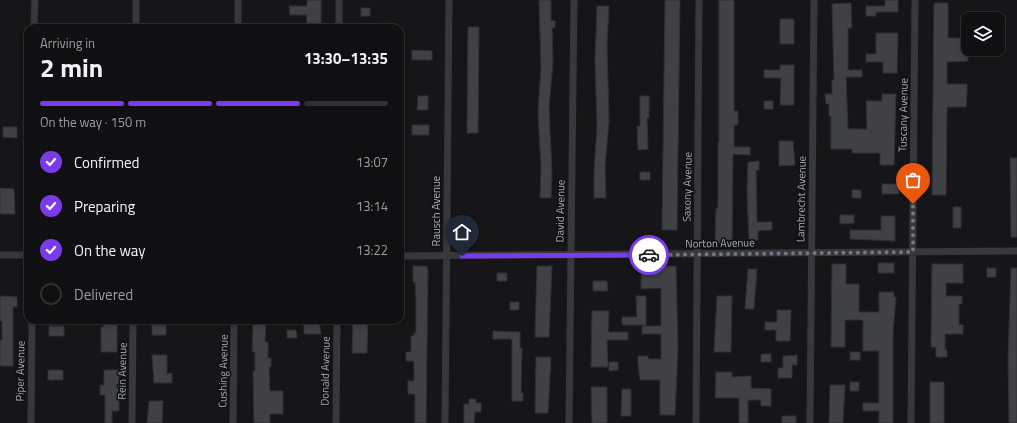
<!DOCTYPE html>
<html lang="en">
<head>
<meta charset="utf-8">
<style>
	:root { --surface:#101012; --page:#1e1e20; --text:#f1f3f6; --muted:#9c9d9f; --line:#303032; --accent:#7c3aed }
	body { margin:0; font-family:"Titillium Web",sans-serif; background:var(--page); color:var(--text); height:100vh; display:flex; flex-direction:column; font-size:15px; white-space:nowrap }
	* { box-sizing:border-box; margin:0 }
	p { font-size:13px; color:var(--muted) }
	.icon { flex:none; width:22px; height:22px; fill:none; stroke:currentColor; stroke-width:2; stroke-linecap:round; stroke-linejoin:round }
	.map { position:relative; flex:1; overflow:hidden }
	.drawer { position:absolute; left:24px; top:24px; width:380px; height:300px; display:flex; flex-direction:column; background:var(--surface); border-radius:12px; box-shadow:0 2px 6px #0003,0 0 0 1px var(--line) }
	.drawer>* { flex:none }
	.tools { position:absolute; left:961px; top:12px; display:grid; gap:8px }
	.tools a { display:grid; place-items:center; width:44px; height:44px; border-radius:8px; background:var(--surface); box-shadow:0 2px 6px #0003,0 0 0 1px var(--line); font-size:20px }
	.pin { position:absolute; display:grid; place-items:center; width:34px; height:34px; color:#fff; margin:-41px -17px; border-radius:50% 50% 50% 0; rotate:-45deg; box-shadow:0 0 4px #0007 }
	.pin .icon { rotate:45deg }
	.courier { position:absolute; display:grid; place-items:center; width:40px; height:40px; margin:-20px; border:3px solid #7c3aed; border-radius:50%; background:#fff; color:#222; box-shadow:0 1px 5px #0007 }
	.head em { font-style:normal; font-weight:700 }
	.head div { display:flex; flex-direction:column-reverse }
	.head { display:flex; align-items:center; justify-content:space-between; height:68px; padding:0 16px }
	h1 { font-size:26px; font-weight:700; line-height:30px }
	.bar { display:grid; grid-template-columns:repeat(4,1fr); gap:6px 4px; align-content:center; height:48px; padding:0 16px }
	.bar i { height:5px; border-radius:3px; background:var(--line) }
	.bar .current { background:var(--accent) }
	.bar p { grid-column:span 4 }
	ol { padding:0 16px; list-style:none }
	li { display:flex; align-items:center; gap:12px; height:44px }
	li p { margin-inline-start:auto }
	li .icon { padding:4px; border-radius:50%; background:var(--accent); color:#fff; stroke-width:4 }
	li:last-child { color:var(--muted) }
	li i { width:22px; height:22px; border:2px solid var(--line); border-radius:50% }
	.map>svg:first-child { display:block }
	.building { fill:#404145; stroke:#303034 }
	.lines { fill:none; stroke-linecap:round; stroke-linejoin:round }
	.minor { stroke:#37383d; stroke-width:7 }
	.done { stroke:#757880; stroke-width:4; stroke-dasharray:0 7.2 }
	.route { stroke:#7c3aed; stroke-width:5 }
	.labels { text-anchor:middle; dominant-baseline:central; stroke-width:3.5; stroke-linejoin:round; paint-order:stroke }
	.street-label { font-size:11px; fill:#a8adb8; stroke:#111113 }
</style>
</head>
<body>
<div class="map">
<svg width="1017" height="423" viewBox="0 0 1017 423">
	<rect width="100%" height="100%" fill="#161618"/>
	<!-- building -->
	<path class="building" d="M307,0H321V28H306L307,15H290L289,6H307Z
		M539,0H551V21H555V28H552L553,62L549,107L552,173L551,198H540L541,167L538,112L541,67Z
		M665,0H680L677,230H662Z
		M719,0H734V111H738V125H734V147H750V155L733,154L732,243H715L716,208H718V142H719Z
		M885,0H898V12H876V16H866V6H885Z
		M851,3L852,28H848V70H862V77H846L848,129H867L866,101H882V94H896L894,165H880V153H852V149H831V116H829V104H826L825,94H832V80H834L832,4Z
		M934,3H948V38H965V53H968V61L947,62V84H967V92L966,107H947L946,195H932Z
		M597,6H609L607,45L609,121L605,167L606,198H594V173L597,127L595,61Z
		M361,8H370V16H361Z
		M780,19H794V44H780Z
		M468,27H479L478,133H467Z
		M876,33H898L897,73H883V62H866V54H876Z
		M412,50L432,51V60H412Z
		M780,65H794V105H780L781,78H764V70H780Z
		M418,96H428V110H417Z
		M640,96H649V118H647L648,149L638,150L637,126H640Z
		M764,101H773V109H764Z
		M412,125H429V135H412Z
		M3,127H17V138L3,137Z
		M779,141H793L795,165L779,166Z
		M1010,158H1017V237H1011Z
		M759,161V170H756L757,222H772V230L758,231V240H749L747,192L748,162Z
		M640,172H650V180H640Z
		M882,184H899V194H882Z
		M0,188L14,189L15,214H0Z
		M852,190H861V198H852Z
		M953,207H961V228H953Z
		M840,215H854V223L840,224Z
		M881,216H895V241L850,239V230H881Z
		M878,263H894V273H878Z
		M832,264H846V284H859V312H879V292H894V297H896L893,332V423H879V411H863V403H879V351H863V320H845V347H831Z
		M932,264H963V283H946V296H962V304H959V325H963V334H945V350H947V357H936V347H931Z
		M413,266H427L428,271L426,423H415V394H408V381H414V361H406V352H411V336H414V333H416V298L415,282H413Z
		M537,266H552L549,337H535Z
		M661,266H676L678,348L675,415H660V380H640L638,364V356H648V359H661V334H642V326H661V288L641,289V281L642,270H661Z
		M987,268H996V277H987Z
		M1011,268H1017V423H1009L1008,359Z
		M748,269H757L754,309H745Z
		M497,273H507V281H497Z
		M593,281H607L608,291H593Z
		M0,296L17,297V307H13V366H0V340H2V321H0Z
		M636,296H646V325H622V317H637Z
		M717,296H732L731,352H714Z
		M510,302H519V310H510Z
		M777,310H791L790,341H776V330H765V322H777Z
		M592,311H609L608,332H628V340H607L608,367H591Z
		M104,320H117V352H101V327H104Z
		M253,320H266L265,342H268V358H271V367H269L270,391H283V414H270V423H254L253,371H255V352H252Z
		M304,320H319L321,334H304Z
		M353,320H368L367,353H352Z
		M152,325H166V335H152Z
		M49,326H64V336H49Z
		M287,330H296L297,338H287Z
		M493,331L520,332V348H522L521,393H523V401H512V340L510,339H493Z
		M850,352H860V360H850Z
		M761,354H771V362H761Z
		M152,355H167V374L172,373V383H154Z
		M797,355V365H792V378H778V368H783V356Z
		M536,357H551L548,413H535Z
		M609,362H618V370L609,371Z
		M48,370H63V380H48Z
		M104,370H119V411H112V423H105V395H100V385H104Z
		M716,372H732V377L751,376V388L771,389V406H761V400H748V423H739V398H715Z
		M850,382H859V391H850Z
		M930,382H944V423H930Z
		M830,385H845L843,423H829Z
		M591,387H607V423H592Z
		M622,389H631V416H621Z
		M469,399H476V403H481V412H475L474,423H464V404H469Z
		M149,401H163L162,423H147Z
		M782,416H796V423H782Z"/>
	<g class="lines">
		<!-- minor -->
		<path class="minor" d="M34,28L35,0
			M136,28V0
			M238,28V0
			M339,28V0
			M0,255H28
			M400,256L1017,251
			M31,423L32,320
			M132,423L133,320
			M233,423L234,320
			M336,423L337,320
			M445,423L449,0
			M569,423L574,0
			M696,423L699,0
			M810,423L814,0
			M911,423L915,0"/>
	</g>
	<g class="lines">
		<!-- done -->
		<path class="done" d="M649,255L913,252V204"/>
		<!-- route -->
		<path class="route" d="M462,256L649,255"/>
	</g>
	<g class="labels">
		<!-- street labels -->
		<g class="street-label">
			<text transform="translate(903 115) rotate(-89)">Tuscany Avenue</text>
			<text transform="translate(687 187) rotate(-89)">Saxony Avenue</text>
			<text transform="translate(801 199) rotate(-89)">Lambrecht Avenue</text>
			<text transform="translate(436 211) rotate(-90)">Rausch Avenue</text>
			<text transform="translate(560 211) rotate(-89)">David Avenue</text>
			<text transform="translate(720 243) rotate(-1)">Norton Avenue</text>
			<text transform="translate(20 371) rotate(-89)">Piper Avenue</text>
			<text transform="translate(122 371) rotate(-89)">Rein Avenue</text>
			<text transform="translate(223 371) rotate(-89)">Cushing Avenue</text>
			<text transform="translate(325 371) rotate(-89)">Donald Avenue</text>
		</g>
	</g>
</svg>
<div class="tools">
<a><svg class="icon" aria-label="layers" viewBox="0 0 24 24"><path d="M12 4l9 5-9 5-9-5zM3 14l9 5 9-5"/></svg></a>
</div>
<div class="pin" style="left:913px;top:204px;background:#ea580c"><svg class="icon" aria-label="bag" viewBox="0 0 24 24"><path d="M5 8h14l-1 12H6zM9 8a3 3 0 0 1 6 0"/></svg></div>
<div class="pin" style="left:462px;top:256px;background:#1f2937"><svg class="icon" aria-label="home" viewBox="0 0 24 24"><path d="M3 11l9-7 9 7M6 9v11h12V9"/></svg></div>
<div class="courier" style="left:649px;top:255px"><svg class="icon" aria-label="car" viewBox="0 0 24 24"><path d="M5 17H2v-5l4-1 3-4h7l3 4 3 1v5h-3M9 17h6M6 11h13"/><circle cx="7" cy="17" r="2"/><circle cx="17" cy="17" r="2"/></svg></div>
<section class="drawer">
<div class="head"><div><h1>2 min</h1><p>Arriving in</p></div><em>13:30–13:35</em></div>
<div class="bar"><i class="current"></i><i class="current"></i><i class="current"></i><i></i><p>On the way · 150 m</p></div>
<ol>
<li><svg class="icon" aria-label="check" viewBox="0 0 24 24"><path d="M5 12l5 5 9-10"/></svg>Confirmed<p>13:07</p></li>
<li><svg class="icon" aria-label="check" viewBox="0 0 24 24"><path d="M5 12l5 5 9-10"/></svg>Preparing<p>13:14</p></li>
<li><svg class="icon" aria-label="check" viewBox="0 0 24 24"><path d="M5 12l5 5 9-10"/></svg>On the way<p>13:22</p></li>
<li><i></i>Delivered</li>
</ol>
</section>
</div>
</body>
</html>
